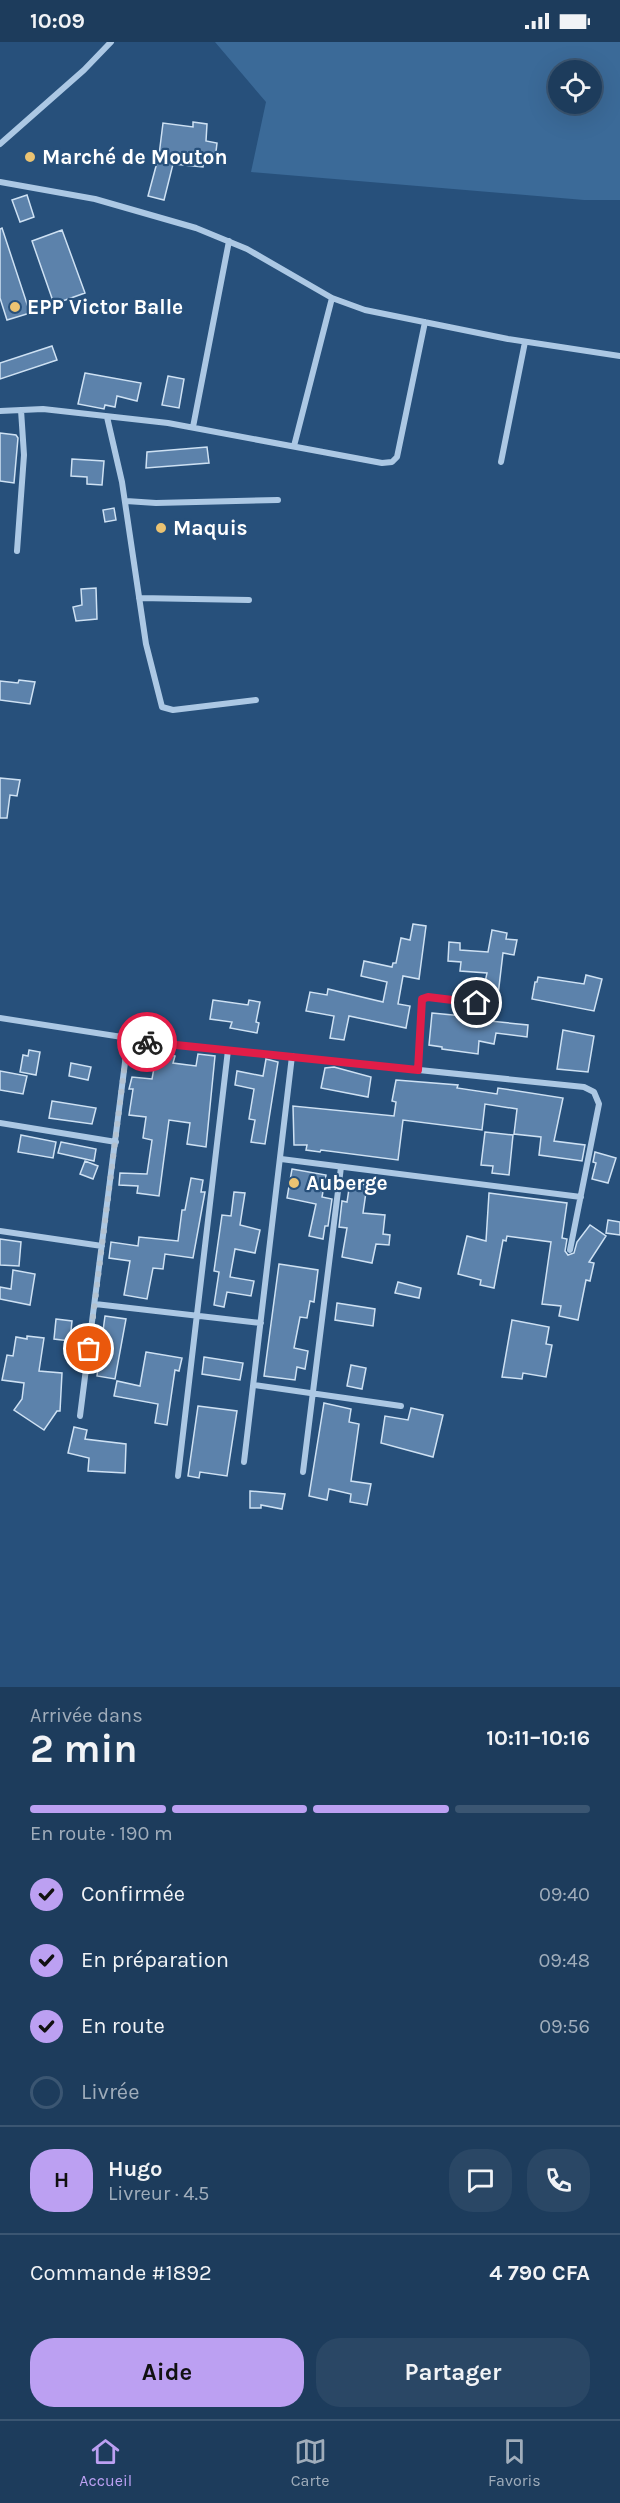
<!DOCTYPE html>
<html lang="fr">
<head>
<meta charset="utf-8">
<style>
	:root { --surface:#1d3c5c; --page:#2a4765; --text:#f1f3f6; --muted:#a0adbb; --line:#3b5672; --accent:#bca0f2 }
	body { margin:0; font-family:Karla,sans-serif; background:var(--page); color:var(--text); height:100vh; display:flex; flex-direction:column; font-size:22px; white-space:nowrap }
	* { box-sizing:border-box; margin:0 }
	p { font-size:20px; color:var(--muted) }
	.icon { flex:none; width:33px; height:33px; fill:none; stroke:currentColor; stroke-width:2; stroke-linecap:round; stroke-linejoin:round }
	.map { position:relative; height:1645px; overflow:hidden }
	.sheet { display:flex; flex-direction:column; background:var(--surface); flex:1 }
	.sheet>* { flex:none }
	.tools { position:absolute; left:548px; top:18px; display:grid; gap:12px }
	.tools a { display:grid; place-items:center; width:54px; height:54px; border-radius:50%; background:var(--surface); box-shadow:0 6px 24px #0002,0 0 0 2px var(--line); font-size:30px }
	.pin { position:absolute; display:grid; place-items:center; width:51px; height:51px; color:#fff; margin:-26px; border:3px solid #fff; border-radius:50%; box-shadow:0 2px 6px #0007 }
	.courier { position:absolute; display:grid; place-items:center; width:60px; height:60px; margin:-30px; border:4px solid #e11d48; border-radius:50%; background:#fff; color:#222; box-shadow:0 2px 8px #0007 }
	.summary em { font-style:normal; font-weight:700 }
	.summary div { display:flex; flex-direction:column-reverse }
	.summary { display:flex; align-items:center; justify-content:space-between; height:102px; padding:0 30px }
	h1 { font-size:39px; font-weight:700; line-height:45px }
	.bar { display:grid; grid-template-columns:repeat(4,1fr); gap:9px 6px; align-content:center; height:72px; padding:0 30px }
	.bar i { height:8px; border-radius:4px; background:var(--line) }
	.bar .active { background:var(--accent) }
	.bar p { grid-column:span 4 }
	.line { display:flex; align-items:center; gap:15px; padding:0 30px; border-top:2px solid var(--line) }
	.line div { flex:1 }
	.round { display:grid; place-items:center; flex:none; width:63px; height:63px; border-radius:24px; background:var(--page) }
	ol { padding:0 30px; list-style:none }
	li { display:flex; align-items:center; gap:18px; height:66px }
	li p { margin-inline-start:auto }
	li .icon { padding:6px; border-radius:50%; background:var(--accent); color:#111; stroke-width:4 }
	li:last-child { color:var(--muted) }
	li i { width:33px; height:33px; border:3px solid var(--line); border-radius:50% }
	.cta { display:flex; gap:12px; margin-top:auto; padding:12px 30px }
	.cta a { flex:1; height:69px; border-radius:24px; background:var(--accent); color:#111; font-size:24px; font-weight:700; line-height:69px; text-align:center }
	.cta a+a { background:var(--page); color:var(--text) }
	.status { display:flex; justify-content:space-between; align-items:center; height:42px; padding:0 30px; background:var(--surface); direction:ltr }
	.status svg { height:16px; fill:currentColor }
	.tabs { display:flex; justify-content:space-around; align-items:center; height:84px; border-top:2px solid var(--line); background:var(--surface); font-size:16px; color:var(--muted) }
	.tabs a { display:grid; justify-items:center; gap:3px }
	.tabs .active { color:var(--accent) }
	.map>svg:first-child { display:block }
	.green { fill:#3b6a98; fill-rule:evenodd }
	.building { fill:#5c82ab; stroke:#cee1f3; stroke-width:1.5 }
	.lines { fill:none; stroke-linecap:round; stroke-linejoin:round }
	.street { stroke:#acc8e4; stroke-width:6 }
	.done { stroke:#b3c2d1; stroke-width:6; stroke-dasharray:0 10.8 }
	.route { stroke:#e11d48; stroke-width:8 }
	.poi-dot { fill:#ebc372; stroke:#27507b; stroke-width:2 }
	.labels { text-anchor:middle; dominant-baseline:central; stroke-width:4.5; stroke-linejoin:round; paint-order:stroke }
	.poi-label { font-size:21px; font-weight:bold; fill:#fff; stroke:#27507b; text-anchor:start }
</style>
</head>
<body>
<div class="status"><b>10:09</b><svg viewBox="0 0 49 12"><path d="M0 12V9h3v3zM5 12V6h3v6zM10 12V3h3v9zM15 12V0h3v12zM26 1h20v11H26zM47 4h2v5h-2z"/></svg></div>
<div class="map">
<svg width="620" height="1645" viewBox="0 0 620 1645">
	<rect width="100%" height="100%" fill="#27507b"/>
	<!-- green -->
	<path class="green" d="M215,0H620V158H584L251,130L266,60ZM558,28H591V62H558Z"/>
	<!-- building -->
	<path class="building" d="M193,80L207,82L206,99L217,101L215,118L204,116L203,125L173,122L164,158L148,154L159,113L163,81L193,85Z
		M27,153L34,175L20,180L12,158Z
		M2,186L30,271L7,278L0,256V187Z
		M62,188L85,251L54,262L32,199Z
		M52,304L57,318L0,337V321Z
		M85,331L141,341L137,359L117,354L115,365L105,363L104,367L78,362Z
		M168,334L184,337L179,366L162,363Z
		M0,391L16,393L18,396L14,441L0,439Z
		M207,405L209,421L146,426L147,410Z
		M72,417L104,419L102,443L87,442V435L71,434Z
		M114,466L116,478L105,480L103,468Z
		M96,546L97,577L76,579L73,565L82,563L81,547Z
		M19,638L35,640L30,662L0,658V639L18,641Z
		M0,736L20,738L17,754L10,753L7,776H0Z
		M413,882L426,884L419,937L403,934L398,962L410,964L406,986L349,974L344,998L330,996L334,974L306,969L310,950L327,953L328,947L383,960L387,940L361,934L364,919L392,925L393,921H396L401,896L410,898Z
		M492,888L507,891L506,897L517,898L514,913L503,911L498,953L483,950L487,931L460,929L461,920L448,919L449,900L460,901V908L488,910Z
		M586,933L602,937L594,969L532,957L535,940H537L538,935L584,942Z
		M213,958L248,963L249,958L260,960L256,980L259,981L257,991L230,986L232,980L210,977Z
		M432,971L463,974V978L489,982L490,979L528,983L527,995L496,991L494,1002L479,999L478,1012L442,1007V1005L429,1003Z
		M563,988L594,994L588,1030L557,1027Z
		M29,1008L40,1010L36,1033L20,1030L23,1013L28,1014Z
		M157,1010L175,1014L173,1021L196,1024L198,1012L215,1014L206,1105L187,1102L190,1081L169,1078L159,1154L137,1151L138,1144L119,1143L120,1131L147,1132L152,1098L143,1096L146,1075L129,1073L133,1047H129L132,1035L152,1037Z
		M266,1017L278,1020L265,1102L251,1100L255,1078L249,1077L254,1047L235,1043L237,1029L263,1034Z
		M71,1021L91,1025L88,1038L69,1034Z
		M334,1025L371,1035L368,1055L321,1046L325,1026Z
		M0,1029L27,1034L23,1052L0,1048Z
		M396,1038L458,1043L457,1046L497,1052L498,1046L563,1056L554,1099L585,1103L582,1119L539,1113L541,1095L514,1092L517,1067L485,1062L482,1088L403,1078L398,1118L321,1108L320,1110L306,1108L307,1103H294L293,1064L394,1074L396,1060L392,1059Z
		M52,1059L96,1066L92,1082L49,1076Z
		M485,1090L513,1093L509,1133L492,1131L493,1124L481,1123Z
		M21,1093L56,1100L53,1116L18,1110Z
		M61,1100L96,1107L94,1119L58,1111Z
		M595,1110L616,1116L608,1141L592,1137L596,1121L593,1120Z
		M85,1119L98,1124L93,1137L80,1132Z
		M292,1127L326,1133L322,1155L332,1157L328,1184H325L323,1197L309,1194L316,1162L287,1156Z
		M191,1136L203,1138L201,1150H205L193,1216L165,1212L163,1227L153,1226L147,1257L124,1253L130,1219L109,1216L111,1200L138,1204L139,1195L178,1199L182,1168H185Z
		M350,1140L367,1143L363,1171L385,1173L383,1192L390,1193L389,1203L376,1202L372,1221L342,1215L347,1186L339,1185L342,1159L347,1160Z
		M234,1150L245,1151L240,1183L260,1188L255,1211L235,1207L230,1235L254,1239L251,1254L227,1250L224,1265L214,1263L219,1230L214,1229L222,1173L231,1174Z
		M489,1151L567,1161L562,1196L567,1197L565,1209L568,1213L574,1211L577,1200L590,1183L606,1194L589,1220L594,1221L590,1239L586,1238L578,1278L559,1274L561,1264L542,1262L551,1200L507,1194L506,1199L503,1198L494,1246L480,1243L481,1238L458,1232L467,1194L486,1199Z
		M608,1178L620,1180V1193L606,1191Z
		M0,1197L21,1200L19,1224L0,1223Z
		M279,1222L318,1228L314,1260L310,1259L307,1276L300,1275L294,1306L308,1309L305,1327L297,1325L295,1338L264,1334Z
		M13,1228L35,1232L30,1263L0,1257V1245L11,1247Z
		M398,1240L421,1246L419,1256L395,1251Z
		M337,1261L375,1267L373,1284L335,1278Z
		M105,1274L126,1277L115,1337L97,1334Z
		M56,1277L72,1279L70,1299L54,1297Z
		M512,1278L549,1285L546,1302L552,1303L546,1335L523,1331L522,1337L502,1335Z
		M27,1294L44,1296L39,1329L62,1331L60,1369H57L44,1388L14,1368L22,1357L24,1341L2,1338L7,1313L13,1314L16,1295L27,1297Z
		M146,1310L182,1316L179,1329L175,1328L167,1383L155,1381L158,1362L114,1354L117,1339L140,1344Z
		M204,1315L243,1321L240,1338L202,1332Z
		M351,1323L366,1326L362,1347L347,1344Z
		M324,1361L351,1367L349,1380L359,1382L351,1439L371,1442L367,1463L350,1460L351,1452L329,1447L327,1458L309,1454Z
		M198,1364L237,1369L227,1434L200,1430L199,1436L188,1434Z
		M411,1366L443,1373L433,1415L381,1401L385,1374L408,1378Z
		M74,1385L87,1388L85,1397L126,1402L125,1431L88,1429L89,1416L68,1411Z
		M250,1449L285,1452L282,1467L261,1463V1466H250Z"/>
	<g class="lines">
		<!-- street -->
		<path class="street" d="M0,102L84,28L111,0
			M0,140L95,157L196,186L247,207L332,256L365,268L508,297L620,314
			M0,369L43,367L168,381L382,421L392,420L397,415L425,280
			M107,375L122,440L146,602L162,665L173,668L256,658
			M193,385L229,199
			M294,404L332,256
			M501,420L525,300
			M126,459L156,461L278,458
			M17,509L24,413L21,368
			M139,556L249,558
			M0,976L167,1002L584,1045L594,1050L599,1062L570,1208
			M418,1028L422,957L428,955L477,961
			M0,1081L116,1100
			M281,1117L581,1155
			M0,1189L102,1204
			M95,1262L261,1281
			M254,1343L401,1364
			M80,1374L128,997
			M244,1420L292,1014
			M303,1430L341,1125
			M178,1434L228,1008"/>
	</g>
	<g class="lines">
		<!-- done -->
		<path class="done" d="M89,1307L128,997L147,1000"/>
		<!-- route -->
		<path class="route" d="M147,1000L418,1028L422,957L428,955L477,961"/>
	</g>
	<!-- markers -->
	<g class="poi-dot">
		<circle cx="30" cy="115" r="6"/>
		<circle cx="15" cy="265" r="6"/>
		<circle cx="161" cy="486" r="6"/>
		<circle cx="294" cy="1141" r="6"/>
	</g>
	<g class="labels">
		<!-- poi labels -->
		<g class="poi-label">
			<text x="42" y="115">Marché de Mouton</text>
			<text x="27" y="265">EPP Victor Balle</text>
			<text x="173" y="486">Maquis</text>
			<text x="306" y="1141">Auberge</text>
		</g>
	</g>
</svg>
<div class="tools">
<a><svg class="icon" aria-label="locate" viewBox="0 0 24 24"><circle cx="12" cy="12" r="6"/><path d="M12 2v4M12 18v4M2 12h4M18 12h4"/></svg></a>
</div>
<div class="pin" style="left:89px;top:1307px;background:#ea580c"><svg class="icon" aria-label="bag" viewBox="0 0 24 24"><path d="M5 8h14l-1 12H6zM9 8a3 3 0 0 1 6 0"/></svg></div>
<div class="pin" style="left:477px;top:961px;background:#1f2937"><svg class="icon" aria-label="home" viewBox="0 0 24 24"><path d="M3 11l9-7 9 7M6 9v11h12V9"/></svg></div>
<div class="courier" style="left:147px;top:1000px"><svg class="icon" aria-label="bike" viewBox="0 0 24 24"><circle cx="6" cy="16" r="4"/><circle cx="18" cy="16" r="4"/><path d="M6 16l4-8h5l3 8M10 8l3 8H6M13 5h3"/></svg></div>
</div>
<section class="sheet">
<div class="summary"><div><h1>2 min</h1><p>Arrivée dans</p></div><em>10:11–10:16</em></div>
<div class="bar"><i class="active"></i><i class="active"></i><i class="active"></i><i></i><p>En route · 190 m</p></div>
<ol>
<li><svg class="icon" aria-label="check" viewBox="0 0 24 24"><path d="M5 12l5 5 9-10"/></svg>Confirmée<p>09:40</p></li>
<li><svg class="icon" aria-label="check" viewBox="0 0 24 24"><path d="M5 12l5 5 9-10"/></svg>En préparation<p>09:48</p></li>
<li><svg class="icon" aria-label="check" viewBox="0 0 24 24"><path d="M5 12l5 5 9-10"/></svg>En route<p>09:56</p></li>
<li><i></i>Livrée</li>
</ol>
<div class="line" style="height:108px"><b class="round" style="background:var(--accent);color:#111">H</b><div><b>Hugo</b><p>Livreur · 4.5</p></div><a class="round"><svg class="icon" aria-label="chat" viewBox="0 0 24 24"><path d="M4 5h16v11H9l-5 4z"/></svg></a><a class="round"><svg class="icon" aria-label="phone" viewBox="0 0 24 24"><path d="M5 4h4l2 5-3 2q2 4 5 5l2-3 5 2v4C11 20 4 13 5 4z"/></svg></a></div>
<div class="line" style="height:78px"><div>Commande #1892</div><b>4 790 CFA</b></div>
<div class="cta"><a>Aide</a><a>Partager</a></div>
</section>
<nav class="tabs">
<a class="active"><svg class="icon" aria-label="home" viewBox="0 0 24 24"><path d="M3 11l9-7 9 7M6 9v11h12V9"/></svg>Accueil</a>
<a><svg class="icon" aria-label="map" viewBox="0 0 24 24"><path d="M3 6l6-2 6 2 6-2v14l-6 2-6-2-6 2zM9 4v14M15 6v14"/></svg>Carte</a>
<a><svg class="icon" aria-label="saved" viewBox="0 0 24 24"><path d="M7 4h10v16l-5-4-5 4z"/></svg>Favoris</a>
</nav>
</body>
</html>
